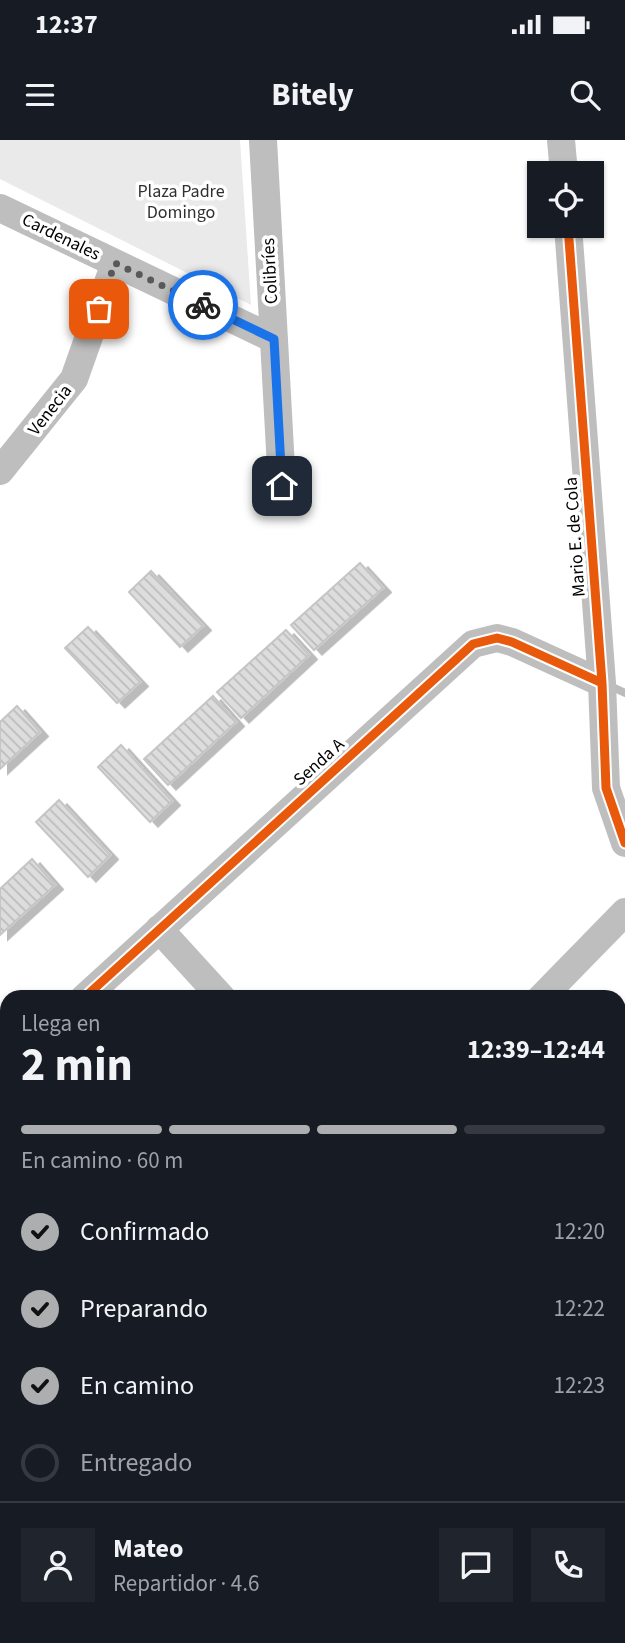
<!DOCTYPE html>
<html lang="es">
<head>
<meta charset="utf-8">
<style>
	:root { --surface:#171b24; --page:#20242c; --text:#f1f3f6; --muted:#9ea1a6; --line:#363941; --accent:#adaeaf }
	body { margin:0; font-family:"Source Sans 3",sans-serif; background:var(--page); color:var(--text); height:100vh; display:flex; flex-direction:column; font-size:26px; white-space:nowrap }
	* { box-sizing:border-box; margin:0 }
	p { font-size:23px; color:var(--muted) }
	.icon { flex:none; width:38px; height:38px; fill:none; stroke:currentColor; stroke-width:2; stroke-linecap:round; stroke-linejoin:round }
	.map { position:relative; flex:1; overflow:hidden }
	.panel { position:absolute; left:0px; top:850px; width:626px; height:653px; display:flex; flex-direction:column; background:var(--surface); border-radius:21px 21px 0 0; box-shadow:0 2px 5px #0004 }
	.panel>* { flex:none }
	.controls { position:absolute; left:527px; top:21px; display:grid; gap:14px }
	.controls a { display:grid; place-items:center; width:77px; height:77px; border-radius:0px; background:var(--surface); box-shadow:0 2px 5px #0004; font-size:35px }
	.pin { position:absolute; display:grid; place-items:center; width:60px; height:60px; color:#fff; margin:-30px; border-radius:14px; box-shadow:0 4px 10px #0006 }
	.courier { position:absolute; display:grid; place-items:center; width:70px; height:70px; margin:-35px; border:5px solid #1a73e8; border-radius:50%; background:#fff; color:#222; box-shadow:0 2px 9px #0007 }
	.overview em { font-style:normal; font-weight:700 }
	.overview div { display:flex; flex-direction:column-reverse }
	.overview { display:flex; align-items:center; justify-content:space-between; height:119px; padding:0 21px }
	h1 { font-size:46px; font-weight:700; line-height:52px }
	.bar { display:grid; grid-template-columns:repeat(4,1fr); gap:10px 7px; align-content:center; height:84px; padding:0 21px }
	.bar i { height:9px; border-radius:5px; background:var(--line) }
	.bar .current { background:var(--accent) }
	.bar p { grid-column:span 4 }
	.line { display:flex; align-items:center; gap:18px; padding:0 21px; border-top:2px solid var(--line) }
	.line div { flex:1 }
	.round { display:grid; place-items:center; flex:none; width:74px; height:74px; border-radius:0px; background:var(--page) }
	ol { padding:0 21px; list-style:none }
	li { display:flex; align-items:center; gap:21px; height:77px }
	li p { margin-inline-start:auto }
	li .icon { padding:7px; border-radius:50%; background:var(--accent); color:#111; stroke-width:4 }
	li:last-child { color:var(--muted) }
	li i { width:38px; height:38px; border:4px solid var(--line); border-radius:50% }
	.status { display:flex; justify-content:space-between; align-items:center; height:49px; padding:0 35px; background:var(--surface); direction:ltr }
	.status svg { height:19px; fill:currentColor }
	header { display:flex; justify-content:space-between; align-items:center; height:91px; padding:0 21px; background:var(--surface); font-size:32px; font-weight:700 }
	.map>svg:first-child { display:block }
	.green { fill:#eaeaea }
	.lines { fill:none; stroke-linecap:round; stroke-linejoin:round }
	.stream { stroke:#bcbcbc; stroke-width:8 }
	.building { fill:url(#building-back-hatch); stroke:#c5c5c5; stroke-width:2; filter:url(#shadow) }
	.path { stroke:#b8b8b8; stroke-width:4.5; stroke-dasharray:2 3.5; stroke-linecap:butt }
	.minor { stroke:#bebebe; stroke-width:28 }
	.cycleway-casing { stroke:#fff; stroke-width:13 }
	.cycleway { stroke:#e8590c; stroke-width:9 }
	.done { stroke:#595959; stroke-width:7; stroke-dasharray:0 12.6 }
	.route { stroke:#1a73e8; stroke-width:9 }
	.labels { text-anchor:middle; dominant-baseline:central; stroke-width:7; stroke-linejoin:round; paint-order:stroke }
	.park-label { font-size:18px; fill:#303030; stroke:#fff }
	.street-label { font-size:18px; fill:#000; stroke:#fff }
</style>
</head>
<body>
<div class="status"><b>12:37</b><svg viewBox="0 0 49 12"><path d="M0 12V9h3v3zM5 12V6h3v6zM10 12V3h3v9zM15 12V0h3v12zM26 1h20v11H26zM47 4h2v5h-2z"/></svg></div>
<header><svg class="icon" aria-label="menu" viewBox="0 0 24 24"><path d="M4 6h16M4 12h16M4 18h16"/></svg>Bitely<svg class="icon" aria-label="search" viewBox="0 0 24 24"><circle cx="10" cy="10" r="6"/><path d="M15 15l6 6"/></svg></header>
<div class="map">
<svg width="625" height="1503" viewBox="0 0 625 1503">
	<defs>
		<pattern id="building-back-hatch" width="6" height="6" patternUnits="userSpaceOnUse" patternTransform="scale(1.75)"><rect width="6" height="6" fill="#ddd"/><path d="M-1 5l2 2M0 0l6 6M5-1l2 2" fill="none" stroke="#bcbcbc"/></pattern>
		<filter id="shadow"><feDropShadow dx="8" dy="4.5" stdDeviation="0" flood-color="#0004"/></filter>
	</defs>
	<rect width="100%" height="100%" fill="#fff"/>
	<!-- green -->
	<path class="green" d="M0,0H240L251,165L0,39Z"/>
	<g class="lines">
		<!-- stream -->
		<path class="stream" d="M608,545L625,553"/>
	</g>
	<!-- building -->
	<path class="building" d="M360,423L383,448L314,510L291,485Z
		M151,431L203,486L180,507L129,452Z
		M88,487L140,542L117,563L65,508Z
		M286,490L309,515L241,578L217,552Z
		M213,556L236,582L168,645L144,619Z
		M17,566L40,592L0,629V582Z
		M121,605L172,661L150,682L98,627Z
		M59,660L110,715L88,737L36,682Z
		M32,719L55,745L0,795V749Z"/>
	<g class="lines">
		<!-- path -->
		<path class="path" d="M0,1146L7,1140"/>
		<!-- minor -->
		<path class="minor" d="M263,0L282,346
			M561,0L564,33
			M0,68L274,199
			M568,86L602,543L606,648L625,703
			M0,331L74,239L115,123
			M159,789L222,858
			M84,858L473,504L497,498L512,502L602,543
			M541,858L625,772
			M0,935L7,928
			M0,1072L7,1080
			M620,1170L625,1164
			M0,1427L7,1420
			M102,1496L107,1503
			M513,1496L520,1503
			M291,1503L298,1496"/>
		<!-- cycleway casing -->
		<g class="cycleway-casing">
			<path id="cycleway" d="M568,86L602,543L606,648L625,703
				M84,858L473,504L497,498L512,502L602,543"/>
		</g>
		<!-- cycleway -->
		<use href="#cycleway" class="cycleway"/>
	</g>
	<g class="lines">
		<!-- done -->
		<path class="done" d="M99,169L115,123L203,165"/>
		<!-- route -->
		<path class="route" d="M203,165L274,199L282,346"/>
	</g>
	<g class="labels">
		<!-- park labels -->
		<g class="park-label">
			<text x="181" y="51">Plaza Padre<tspan x="181" dy="21">Domingo</tspan></text>
		</g>
		<!-- street labels -->
		<g class="street-label">
			<text transform="translate(61 97) rotate(26)">Cardenales</text>
			<text transform="translate(270 131) rotate(-93)">Colibríes</text>
			<text transform="translate(50 270) rotate(-52)">Venecia</text>
			<text transform="translate(575 397) rotate(-94)">Mario E. de Cola</text>
			<text transform="translate(319 622) rotate(-42)">Senda A</text>
		</g>
	</g>
</svg>
<div class="controls">
<a><svg class="icon" aria-label="locate" viewBox="0 0 24 24"><circle cx="12" cy="12" r="6"/><path d="M12 2v4M12 18v4M2 12h4M18 12h4"/></svg></a>
</div>
<div class="pin" style="left:99px;top:169px;background:#ea580c"><svg class="icon" aria-label="bag" viewBox="0 0 24 24"><path d="M5 8h14l-1 12H6zM9 8a3 3 0 0 1 6 0"/></svg></div>
<div class="pin" style="left:282px;top:346px;background:#1f2937"><svg class="icon" aria-label="home" viewBox="0 0 24 24"><path d="M3 11l9-7 9 7M6 9v11h12V9"/></svg></div>
<div class="courier" style="left:203px;top:165px"><svg class="icon" aria-label="bike" viewBox="0 0 24 24"><circle cx="6" cy="16" r="4"/><circle cx="18" cy="16" r="4"/><path d="M6 16l4-8h5l3 8M10 8l3 8H6M13 5h3"/></svg></div>
<section class="panel">
<div class="overview"><div><h1>2 min</h1><p>Llega en</p></div><em>12:39–12:44</em></div>
<div class="bar"><i class="current"></i><i class="current"></i><i class="current"></i><i></i><p>En camino · 60 m</p></div>
<ol>
<li><svg class="icon" aria-label="check" viewBox="0 0 24 24"><path d="M5 12l5 5 9-10"/></svg>Confirmado<p>12:20</p></li>
<li><svg class="icon" aria-label="check" viewBox="0 0 24 24"><path d="M5 12l5 5 9-10"/></svg>Preparando<p>12:22</p></li>
<li><svg class="icon" aria-label="check" viewBox="0 0 24 24"><path d="M5 12l5 5 9-10"/></svg>En camino<p>12:23</p></li>
<li><i></i>Entregado</li>
</ol>
<div class="line" style="height:126px"><a class="round"><svg class="icon" aria-label="person" viewBox="0 0 24 24"><circle cx="12" cy="8" r="4"/><path d="M4 21q1-7 8-7t8 7"/></svg></a><div><b>Mateo</b><p>Repartidor · 4.6</p></div><a class="round"><svg class="icon" aria-label="chat" viewBox="0 0 24 24"><path d="M4 5h16v11H9l-5 4z"/></svg></a><a class="round"><svg class="icon" aria-label="phone" viewBox="0 0 24 24"><path d="M5 4h4l2 5-3 2q2 4 5 5l2-3 5 2v4C11 20 4 13 5 4z"/></svg></a></div>
</section>
</div>
</body>
</html>
